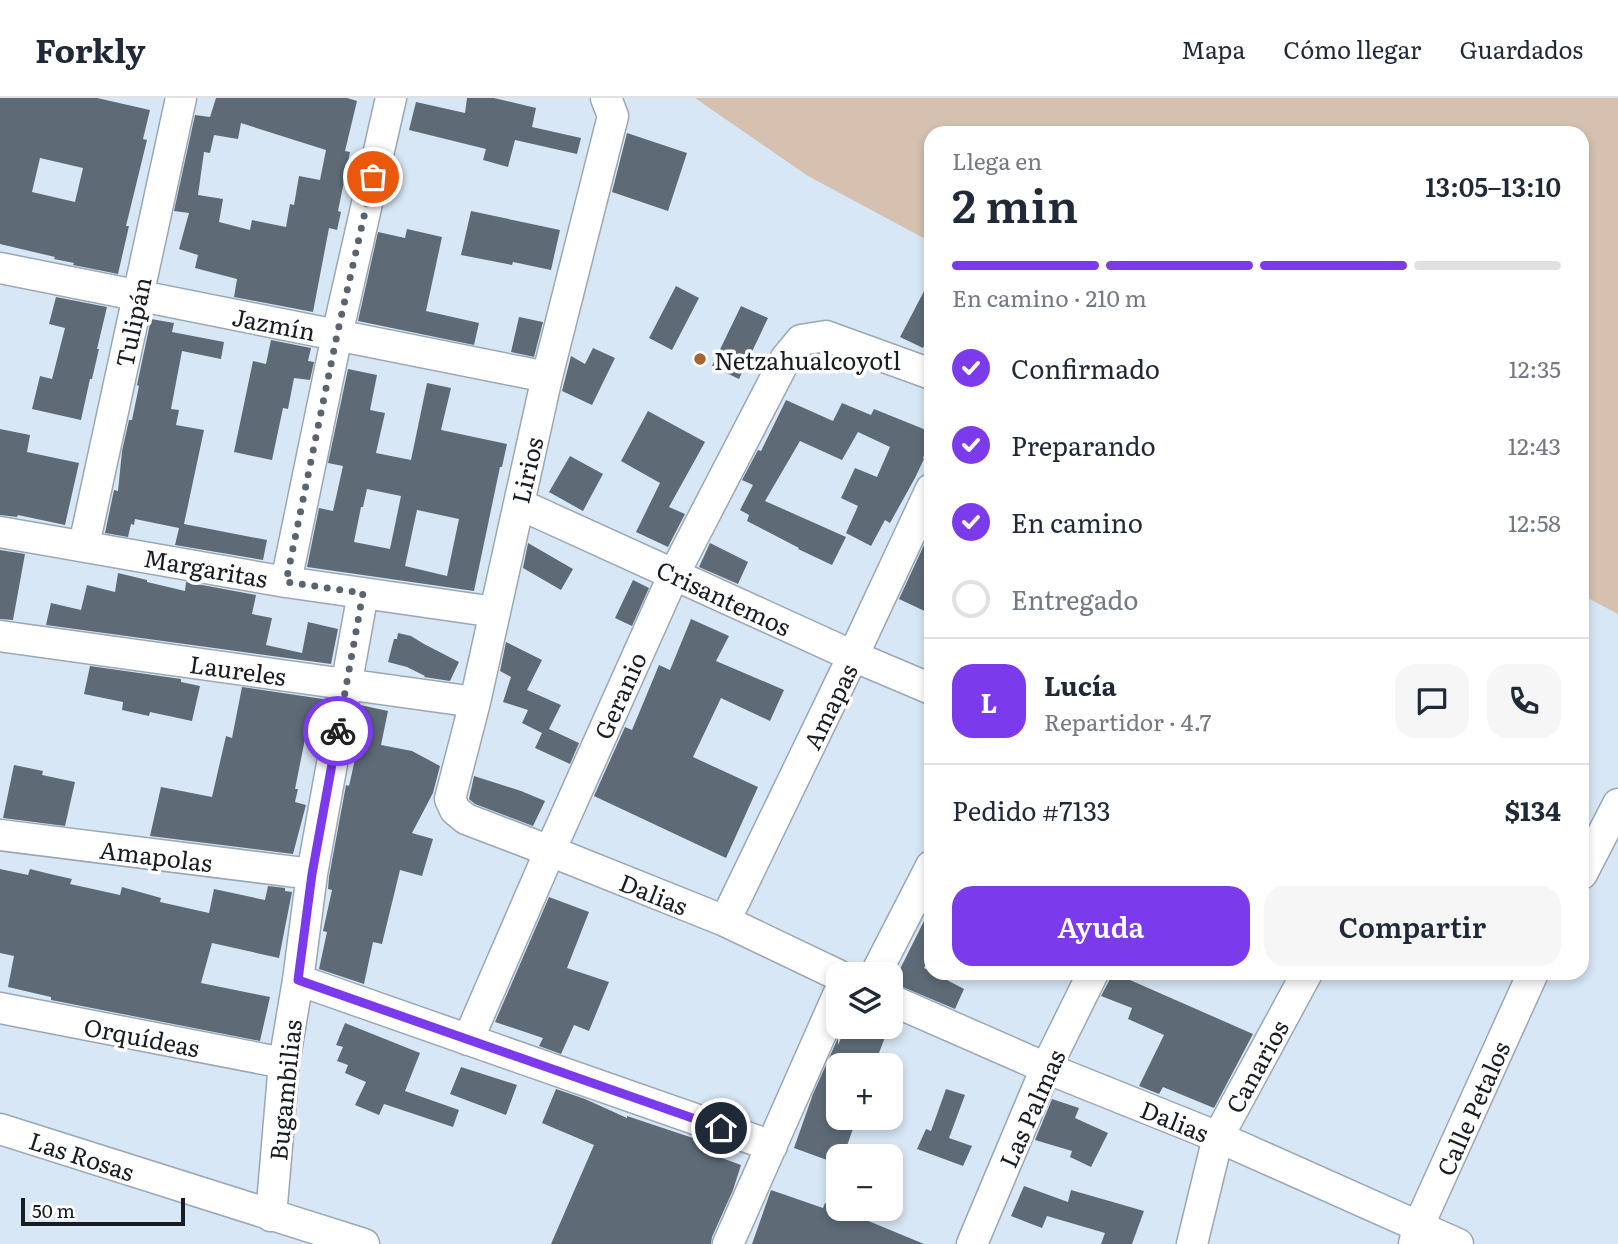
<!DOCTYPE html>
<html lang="es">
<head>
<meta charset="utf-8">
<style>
	:root { --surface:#fff; --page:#f6f6f7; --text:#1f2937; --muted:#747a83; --line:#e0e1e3; --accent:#7c3aed }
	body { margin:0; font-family:Literata,serif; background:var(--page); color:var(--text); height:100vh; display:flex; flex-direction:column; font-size:26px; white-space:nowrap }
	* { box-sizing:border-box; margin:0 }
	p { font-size:23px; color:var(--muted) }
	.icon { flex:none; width:38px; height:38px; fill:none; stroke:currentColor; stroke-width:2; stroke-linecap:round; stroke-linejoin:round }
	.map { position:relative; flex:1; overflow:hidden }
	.side { position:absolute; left:924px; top:28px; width:665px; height:854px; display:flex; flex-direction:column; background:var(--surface); border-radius:21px; box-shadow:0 4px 10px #0003 }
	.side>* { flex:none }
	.tools { position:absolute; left:826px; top:864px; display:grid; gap:14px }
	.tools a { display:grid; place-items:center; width:77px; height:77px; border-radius:14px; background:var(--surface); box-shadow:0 4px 10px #0003; font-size:35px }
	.scale { position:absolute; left:21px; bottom:18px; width:164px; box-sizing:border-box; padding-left:7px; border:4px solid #181d22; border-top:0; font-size:19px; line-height:24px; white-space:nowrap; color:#181d22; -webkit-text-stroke:5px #fff; paint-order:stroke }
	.pin { position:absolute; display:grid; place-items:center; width:60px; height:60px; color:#fff; margin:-30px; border:4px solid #fff; border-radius:50%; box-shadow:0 2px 7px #0007 }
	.courier { position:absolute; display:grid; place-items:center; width:70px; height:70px; margin:-35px; border:5px solid #7c3aed; border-radius:50%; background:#fff; color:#222; box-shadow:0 2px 9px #0007 }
	.headline em { font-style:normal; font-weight:600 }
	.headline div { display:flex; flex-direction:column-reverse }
	.headline { display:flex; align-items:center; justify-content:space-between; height:119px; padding:0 28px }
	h1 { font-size:46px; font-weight:600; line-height:52px }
	.bar { display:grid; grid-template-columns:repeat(4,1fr); gap:10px 7px; align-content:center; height:84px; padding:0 28px }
	.bar i { height:9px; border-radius:5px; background:var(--line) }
	.bar .on { background:var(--accent) }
	.bar p { grid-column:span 4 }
	.line { display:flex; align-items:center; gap:18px; padding:0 28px; border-top:2px solid var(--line) }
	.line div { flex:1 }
	.round { display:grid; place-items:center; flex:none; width:74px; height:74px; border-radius:21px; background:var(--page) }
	ol { padding:0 28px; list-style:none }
	li { display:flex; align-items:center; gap:21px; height:77px }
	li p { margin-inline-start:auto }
	li .icon { padding:7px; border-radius:50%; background:var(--accent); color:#fff; stroke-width:4 }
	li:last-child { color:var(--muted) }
	li i { width:38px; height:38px; border:4px solid var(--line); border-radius:50% }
	.button { display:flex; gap:14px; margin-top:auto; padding:14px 28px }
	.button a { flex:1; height:80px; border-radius:21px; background:var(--accent); color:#fff; font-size:28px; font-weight:600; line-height:80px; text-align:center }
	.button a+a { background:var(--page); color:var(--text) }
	header { display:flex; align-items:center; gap:42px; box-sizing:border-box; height:98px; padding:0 35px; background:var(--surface); border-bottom:2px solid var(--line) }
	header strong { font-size:33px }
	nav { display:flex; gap:38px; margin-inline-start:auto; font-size:24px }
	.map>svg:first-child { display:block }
	.green { fill:#d6c0b0 }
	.building { fill:#5e6b77; fill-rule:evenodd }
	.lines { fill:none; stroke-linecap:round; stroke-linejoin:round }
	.minor-casing { stroke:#9aa8b5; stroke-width:33 }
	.minor { stroke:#fff; stroke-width:30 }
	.done { stroke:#5b646c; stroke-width:7; stroke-dasharray:0 12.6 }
	.route { stroke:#7c3aed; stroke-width:9 }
	.poi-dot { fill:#a76630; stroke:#fff; stroke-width:2.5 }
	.labels { text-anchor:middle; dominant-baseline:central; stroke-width:7; stroke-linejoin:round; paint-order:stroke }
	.street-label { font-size:24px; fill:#181d22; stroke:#fff }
	.poi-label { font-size:24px; fill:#181d22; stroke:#fff; text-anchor:start }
</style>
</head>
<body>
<header>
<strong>Forkly</strong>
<nav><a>Mapa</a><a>Cómo llegar</a><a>Guardados</a></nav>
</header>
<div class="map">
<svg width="1618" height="1146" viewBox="0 0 1618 1146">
	<rect width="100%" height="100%" fill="#d8e7f5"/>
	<!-- green -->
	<path class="green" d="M695,0H1618V516L1582,497V35H931V144L808,78Z"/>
	<!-- building -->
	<path class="building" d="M0,0H97L150,12L143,41L147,42L126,128H129L118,176L73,167L74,165L54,161L55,159L0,146ZM40,60L83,70L75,104L32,94Z
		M216,0H347L357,3L345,53L350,54L338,113L341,114L337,132L329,130L313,214L234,199L237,181L195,170L198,157L179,151L189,115L174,113L195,17L210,19ZM241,25L326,52L320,82L299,78L294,107L290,106L286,129L252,122L250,132L219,124L223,101L198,97L204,54L210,55L214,37L238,41Z
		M467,0H494L536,10L532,29L581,40L577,56L515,42L508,69L483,62L486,51L409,32L416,4L465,15Z
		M627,35L687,55L668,113L612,94Z
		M471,113L560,132L551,172L513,164L512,167L461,157Z
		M407,131L442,139L426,213L479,225L474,247L358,223L378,134L405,140Z
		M931,180V234L923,250L900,239Z
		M676,188L699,200L672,252L649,240Z
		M56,199L107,209L97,251H99L92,281H90L81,322L32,311L40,278L52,281L65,230L49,226Z
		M741,208L768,220L739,281L712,268Z
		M519,219L543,224L534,259L511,254Z
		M151,221L174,225L172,234L224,244L221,261L182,253L171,311L179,312L176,327L204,332L184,426L267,442L263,462L175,447L179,430L135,421L134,427L131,426L128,439L105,435L114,392L118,393L122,353L129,322H132L139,288L137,287Z
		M271,242L311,250L308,263L314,264L310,282L294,280L288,311L283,310L272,362L234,354L253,263L266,266Z
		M593,250L615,260L592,307L562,293L571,258L585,266Z
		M348,271L377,277L370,312L385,315L376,355L411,362L427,285L451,290L441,332L507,346L502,369H500L474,493L307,469L319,410L333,413L343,368L328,365ZM367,391L401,398L390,451L354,444L361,409H363ZM417,412L459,421L447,478L405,468Z
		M786,302L833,323L842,305L871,317L874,311L931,334V342L923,360L924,361L915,380L890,425L885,422L871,448L846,435L858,408L841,400L855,370L877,379L890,349L858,334L842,362L800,343L765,403L846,439L832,467L798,451L799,450L747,423L749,417L740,412L753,387L742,382L758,352L761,353Z
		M648,313L705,344L669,409L685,416L668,449L636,434L660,385L621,363Z
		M0,331L30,337L27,354L79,365L65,427L18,417L17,419L0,417Z
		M570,358L603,376L583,413L549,394Z
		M931,432V516L899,501Z
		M528,445L573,471L561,492L523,470Z
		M710,445L748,464L738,486L699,469Z
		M0,452L25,456L13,522L0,521Z
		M118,475L147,482V484L185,493L186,484L256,497L252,516L272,520L266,547L302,555L308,524L338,531L331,566L46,527L51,505L81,512L87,487L115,494Z
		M633,482L649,490L632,528L615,520Z
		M691,521L729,538L716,563L784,592L770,623L721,600L693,659L758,689L726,760L594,698L625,629L632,632L659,567L670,572Z
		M398,535L411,538L424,546L459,564L450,583L424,579L425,578L407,569L388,564L394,541H397Z
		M506,544L542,562L527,592L561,607L549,631L579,645L570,666L535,650L542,635L522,625L528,612L503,604L511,579L500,573Z
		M90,568L181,581V584L200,588L192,623L150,614L149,618L122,612L123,604L84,596Z
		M242,589L323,601L314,643L305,641L295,691H298L295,704L306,707L293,756L150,738L161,689L212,699L226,638L232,640Z
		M360,607L388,613L381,647L412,653L440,668L433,695L412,735L433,741L422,778L400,772L382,846L373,844L364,886L319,871L327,834L323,833L332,792L328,791L329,779L346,687L349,688L362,630L356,629Z
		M14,667L43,673L42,677L75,684L65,728L3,720Z
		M474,678L521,693L545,703L533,728L475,706L469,701Z
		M0,771L28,777L30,771L50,776L72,781L70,786L120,797L122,789L161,800L160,804L209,815L214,791L265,802L268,788L285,790V793L292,794L279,860L212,845L201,885L270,899L260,943L51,902V899L8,889L14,858L0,855Z
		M549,799L589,814L567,870L609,884L589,933L574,927L561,956L539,948L543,940L495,924Z
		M931,809V855L924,870L964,891L955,911L893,885Z
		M1110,875H1114L1253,936L1214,1010L1163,989L1159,996L1139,988L1164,937L1128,921L1132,910L1101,898L1109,883Z
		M345,925L420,955L405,993L459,1012L453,1029L384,1006L379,1017L355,1007L366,984L345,975L348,967L337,963L343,949L336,947Z
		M846,929H889L877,960L874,959L871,968H838V1020L855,1025L843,1059H838V1066L794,1050L813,996L838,940V947Z
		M461,969L517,987L506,1017L450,996Z
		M556,991L585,1001L627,1020V1018L714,1047L711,1056L741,1067L733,1092L712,1139L711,1146H551L594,1047L542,1025Z
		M946,991L965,997L949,1040L972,1048L963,1068L917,1051L926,1031L931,1033Z
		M1052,1001L1079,1010L1075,1020L1108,1035L1091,1069L1070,1059L1072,1053L1035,1042Z
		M1024,1088L1068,1104L1071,1092L1144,1113L1132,1146H1101L1105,1135L1047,1118L1042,1130L1011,1118Z
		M771,1092L823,1110L825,1105L924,1146H752Z"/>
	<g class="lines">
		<!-- minor casing -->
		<g class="minor-casing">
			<path id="minor" d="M606,0L613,18L547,279L475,604L450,701L455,712L466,721L550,753L725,823L838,877
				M0,170L547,279
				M519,406L853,558L931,591
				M0,434L286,484L495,514
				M84,447L181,0
				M286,484L337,237L391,0
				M0,538L475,604
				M0,737L312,776
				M1582,776L1618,706
				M725,823L853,558L931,391
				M875,877L931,768
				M298,882L772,1048
				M891,902L1046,970L1218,1039L1458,1146
				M0,910L284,965
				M468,942L550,753L674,476L786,260L801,242L826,238L931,276
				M0,1031L364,1146
				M271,1118L284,965L298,882L312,776L363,495
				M728,1146L838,897
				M972,1146L1046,970L1093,875
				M1192,1146L1218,1039L1307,875
				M1414,1146L1418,1129L1533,875"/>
		</g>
		<!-- minor -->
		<use href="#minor" class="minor"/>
	</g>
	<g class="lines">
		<!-- done -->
		<path class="done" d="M338,633L363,495L286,484L337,237L373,79"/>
		<!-- route -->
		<path class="route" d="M338,633L312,776L298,882L721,1030"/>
	</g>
	<!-- markers -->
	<circle class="poi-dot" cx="700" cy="261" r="7"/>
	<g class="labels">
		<!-- street labels -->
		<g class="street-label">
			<text transform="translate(132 224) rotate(-78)">Tulipán</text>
			<text transform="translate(274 225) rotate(11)">Jazmín</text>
			<text transform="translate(526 372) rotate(-77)">Lirios</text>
			<text transform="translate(206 469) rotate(10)">Margaritas</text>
			<text transform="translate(724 499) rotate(25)">Crisantemos</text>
			<text transform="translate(238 571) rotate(8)">Laureles</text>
			<text transform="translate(619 597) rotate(-66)">Geranio</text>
			<text transform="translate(829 608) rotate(-64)">Amapas</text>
			<text transform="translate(156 757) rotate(7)">Amapolas</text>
			<text transform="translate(654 795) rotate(22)">Dalias</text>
			<text transform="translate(142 938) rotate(11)">Orquídeas</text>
			<text transform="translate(1256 968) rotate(-61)">Canarios</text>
			<text transform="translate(284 992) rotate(-84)">Bugambilias</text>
			<text transform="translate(1031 1010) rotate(-66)">Las Palmas</text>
			<text transform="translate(1472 1010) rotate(-66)">Calle Petalos</text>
			<text transform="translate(1175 1022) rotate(22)">Dalias</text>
			<text transform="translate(82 1057) rotate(18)">Las Rosas</text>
		</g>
		<!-- poi labels -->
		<g class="poi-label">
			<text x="714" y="261">Netzahualcoyotl</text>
		</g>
	</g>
</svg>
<div class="tools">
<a><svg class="icon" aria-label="layers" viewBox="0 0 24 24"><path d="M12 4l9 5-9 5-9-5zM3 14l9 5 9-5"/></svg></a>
<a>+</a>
<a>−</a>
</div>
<div class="scale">50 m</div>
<div class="pin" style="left:373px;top:79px;background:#ea580c"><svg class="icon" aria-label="bag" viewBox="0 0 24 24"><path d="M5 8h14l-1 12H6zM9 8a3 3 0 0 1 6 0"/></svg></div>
<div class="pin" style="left:721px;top:1030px;background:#1f2937"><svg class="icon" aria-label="home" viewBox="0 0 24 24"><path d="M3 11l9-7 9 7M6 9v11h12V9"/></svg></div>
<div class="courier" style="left:338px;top:633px"><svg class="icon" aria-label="bike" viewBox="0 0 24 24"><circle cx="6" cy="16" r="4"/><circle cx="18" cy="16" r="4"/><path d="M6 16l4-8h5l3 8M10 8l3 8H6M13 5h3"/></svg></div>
<section class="side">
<div class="headline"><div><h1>2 min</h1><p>Llega en</p></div><em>13:05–13:10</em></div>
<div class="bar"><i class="on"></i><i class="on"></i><i class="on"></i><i></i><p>En camino · 210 m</p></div>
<ol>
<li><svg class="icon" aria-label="check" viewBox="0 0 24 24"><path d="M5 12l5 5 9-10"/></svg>Confirmado<p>12:35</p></li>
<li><svg class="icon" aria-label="check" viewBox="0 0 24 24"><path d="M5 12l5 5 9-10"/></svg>Preparando<p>12:43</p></li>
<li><svg class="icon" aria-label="check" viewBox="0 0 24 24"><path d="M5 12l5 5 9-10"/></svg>En camino<p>12:58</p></li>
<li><i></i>Entregado</li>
</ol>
<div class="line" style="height:126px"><b class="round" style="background:var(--accent);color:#fff">L</b><div><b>Lucía</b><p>Repartidor · 4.7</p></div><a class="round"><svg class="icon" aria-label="chat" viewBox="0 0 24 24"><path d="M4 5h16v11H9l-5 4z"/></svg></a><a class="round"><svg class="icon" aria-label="phone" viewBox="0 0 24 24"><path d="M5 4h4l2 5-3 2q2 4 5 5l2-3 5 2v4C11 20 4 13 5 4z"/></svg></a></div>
<div class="line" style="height:91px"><div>Pedido #7133</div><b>$134</b></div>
<div class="button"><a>Ayuda</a><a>Compartir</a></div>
</section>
</div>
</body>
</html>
